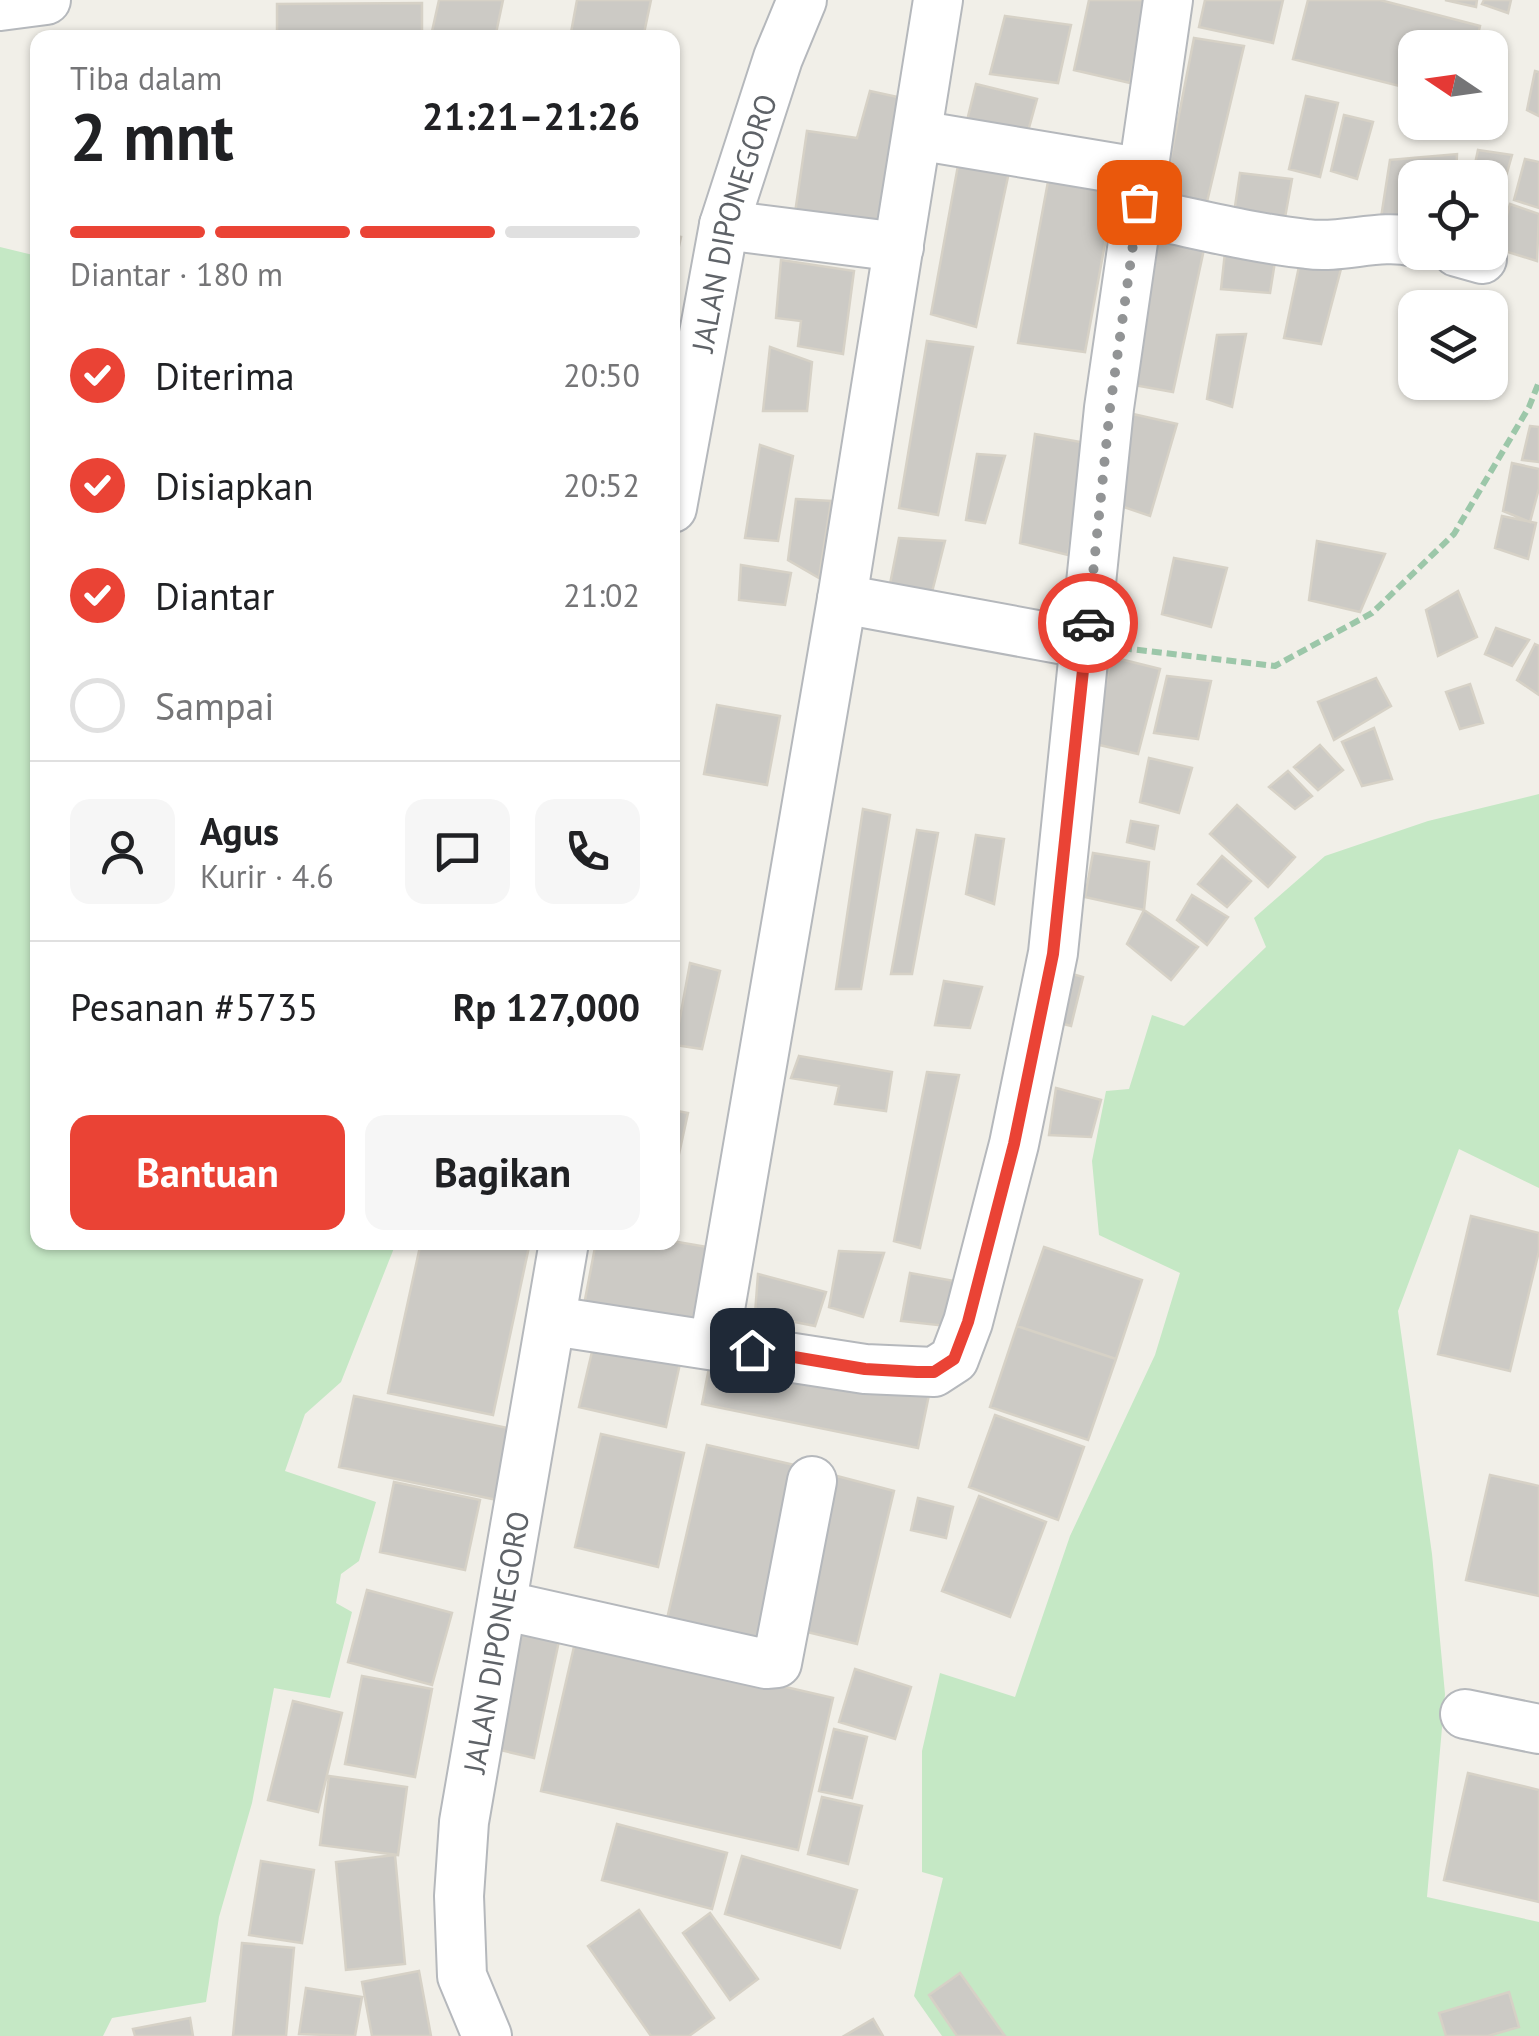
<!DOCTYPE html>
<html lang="id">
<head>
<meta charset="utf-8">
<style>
	:root { --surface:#fff; --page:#f6f6f6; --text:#202124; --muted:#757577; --line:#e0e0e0; --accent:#ea4335 }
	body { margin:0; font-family:"PT Sans",sans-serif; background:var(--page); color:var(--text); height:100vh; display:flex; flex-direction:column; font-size:38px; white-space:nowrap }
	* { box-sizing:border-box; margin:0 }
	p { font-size:32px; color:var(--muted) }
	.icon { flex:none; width:55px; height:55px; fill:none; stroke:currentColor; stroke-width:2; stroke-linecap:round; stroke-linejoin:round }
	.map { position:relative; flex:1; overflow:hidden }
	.sheet { position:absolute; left:30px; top:30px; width:650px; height:1220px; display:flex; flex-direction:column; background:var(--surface); border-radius:20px; box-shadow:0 2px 8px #0004 }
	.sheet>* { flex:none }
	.needle { width:65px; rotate:283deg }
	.buttons { position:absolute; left:1398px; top:30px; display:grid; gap:20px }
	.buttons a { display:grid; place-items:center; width:110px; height:110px; border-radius:20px; background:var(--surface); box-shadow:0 2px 8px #0004; font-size:50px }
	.pin { position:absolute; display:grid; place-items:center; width:85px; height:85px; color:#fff; margin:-42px; border-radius:20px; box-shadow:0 5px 15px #0006 }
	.courier { position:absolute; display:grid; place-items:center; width:100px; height:100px; margin:-50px; border:8px solid #ea4335; border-radius:50%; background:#fff; color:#222; box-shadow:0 2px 12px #0007 }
	.head em { font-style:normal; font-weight:700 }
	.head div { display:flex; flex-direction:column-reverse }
	.head { display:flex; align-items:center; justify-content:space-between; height:170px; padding:0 40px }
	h1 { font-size:65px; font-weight:700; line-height:75px }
	.bar { display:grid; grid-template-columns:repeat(4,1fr); gap:15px 10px; align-content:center; height:120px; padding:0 40px }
	.bar i { height:12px; border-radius:8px; background:var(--line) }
	.bar .active { background:var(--accent) }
	.bar p { grid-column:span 4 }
	.line { display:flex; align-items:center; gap:25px; padding:0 40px; border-top:2px solid var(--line) }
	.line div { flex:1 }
	.round { display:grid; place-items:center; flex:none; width:105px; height:105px; border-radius:20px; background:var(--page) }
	ol { padding:0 40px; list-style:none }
	li { display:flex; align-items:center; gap:30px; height:110px }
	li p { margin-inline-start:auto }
	li .icon { padding:10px; border-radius:50%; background:var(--accent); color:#fff; stroke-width:4 }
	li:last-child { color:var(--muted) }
	li i { width:55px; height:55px; border:5px solid var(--line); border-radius:50% }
	.cta { display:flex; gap:20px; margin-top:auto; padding:20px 40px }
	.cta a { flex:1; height:115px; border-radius:20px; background:var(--accent); color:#fff; font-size:40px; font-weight:700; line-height:115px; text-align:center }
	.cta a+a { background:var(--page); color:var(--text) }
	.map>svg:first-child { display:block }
	.green { fill:#c5e8c5 }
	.building { fill:#cccac5; stroke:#d6d1c6; stroke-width:2.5 }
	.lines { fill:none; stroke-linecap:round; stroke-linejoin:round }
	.minor-casing { stroke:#b5b8bc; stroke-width:52 }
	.path { stroke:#9cc7a9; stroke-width:6; stroke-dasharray:10 5; stroke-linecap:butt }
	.minor { stroke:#fff; stroke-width:48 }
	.done { stroke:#929495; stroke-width:10; stroke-dasharray:0 18 }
	.route { stroke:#ea4335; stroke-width:12 }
	.labels { text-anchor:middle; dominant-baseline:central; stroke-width:8; stroke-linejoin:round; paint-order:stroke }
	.street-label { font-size:30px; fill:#5f6368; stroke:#fff }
</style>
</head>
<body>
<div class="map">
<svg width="1539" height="2036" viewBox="0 0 1539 2036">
	<rect width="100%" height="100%" fill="#f1efe8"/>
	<!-- green -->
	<path class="green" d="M37,241L38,1242L396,1243L341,1382L305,1414L285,1471L376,1502L359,1561L341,1574L336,1603L352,1612L330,1698L274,1688L252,1803L219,1917L206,2002L112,2018L103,2036H0V247L33,255Z
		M1539,794V1188L1459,1149L1398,1311L1432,1554L1445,1694L1427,1897L1539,1922V2036H942L914,1996L943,1878L922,1872V1751L940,1673L1015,1697L1070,1536L1155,1355L1180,1273L1099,1235L1092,1161L1106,1091L1129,1089L1152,1015L1184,1026L1266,947L1254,918L1325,856L1428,821Z"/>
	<!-- building -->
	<path class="building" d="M439,0H503L495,38L431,36Z
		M577,0H651L643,38H570Z
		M1089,0H1145L1130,83L1074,70Z
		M1205,0H1283L1273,43L1199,27Z
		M1308,0H1380L1480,26L1475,48H1415V90L1293,59Z
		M1445,0H1477L1476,7Z
		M1484,0H1511L1508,13L1482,4Z
		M422,3V38H277V4Z
		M1005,16L1071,25L1058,83L990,74Z
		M1194,38L1244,46L1206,206L1163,197Z
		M1535,71L1539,72V116L1527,110Z
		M976,84L1037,99L1025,142L964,133Z
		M870,91L902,98L885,230L795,213L807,131L857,138Z
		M1306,96L1338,103L1320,177L1289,169Z
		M1344,115L1373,122L1357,179L1331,171Z
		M1478,150L1512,155L1490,233V178H1472Z
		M1457,154L1456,178H1415V226L1380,224L1390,160Z
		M1525,159L1539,162V208L1514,200Z
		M959,160L1009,172L976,327L931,314Z
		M1050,171L1116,184L1085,352L1018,343Z
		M1240,173L1292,179L1284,223L1234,213Z
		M1510,204L1539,214L1537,261L1498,249Z
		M1160,227L1206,240L1173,392L1134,385Z
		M672,235L681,237L672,278Z
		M1226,243L1277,249L1270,293L1221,289Z
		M1301,257L1342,265L1321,344L1284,338Z
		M781,260L854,271L843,354L798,346L801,321L776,318Z
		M1246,334L1232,407L1207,399L1217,335Z
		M927,341L973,347L938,515L899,508Z
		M770,347L812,362L807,411H763Z
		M1133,414L1177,424L1150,516L1112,503Z
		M1530,426L1539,427V462L1522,460Z
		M1035,434L1086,443L1068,555L1020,543Z
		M760,445L793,456L778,541L745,538Z
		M977,454L1005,456L985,523L966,520Z
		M1512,463L1539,469V488L1530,522L1503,511Z
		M796,499L831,501L819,578L788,560Z
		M1502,516L1536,523L1528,559L1495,548Z
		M899,538L945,541L931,596L890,584Z
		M1317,541L1385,554L1360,612L1309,600Z
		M1174,558L1227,568L1211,627L1162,614Z
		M741,565L791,573L785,605L739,600Z
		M1458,591L1477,637L1438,656L1426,610Z
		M1496,628L1529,640L1512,666L1485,654Z
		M1535,644L1539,646V695L1517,680Z
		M1112,657L1160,669L1138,754L1091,743Z
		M1167,676L1211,681L1198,739L1154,733Z
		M1376,678L1391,706L1334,740L1318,702Z
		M1470,684L1483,723L1460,729L1446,692Z
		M717,705L780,716L767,785L704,774Z
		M1374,728L1392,779L1362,786L1342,742Z
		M1320,745L1343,770L1318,790L1294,767Z
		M1149,758L1192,768L1179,813L1140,802Z
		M1288,771L1312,796L1295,809L1269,787Z
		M1237,805L1295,857L1268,887L1210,834Z
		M863,809L890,815L861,989H836Z
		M1131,821L1158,826L1154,849L1127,842Z
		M917,830L938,833L912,974H891Z
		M976,835L1004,839L994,904L966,894Z
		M1093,853L1149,862L1144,910L1085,897Z
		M1222,856L1251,881L1227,907L1198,884Z
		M1192,895L1228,917L1207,945L1177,920Z
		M1144,910L1198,947L1171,980L1127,944Z
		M690,963L720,971L702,1049L675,1045Z
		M1059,970L1083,977L1071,1026L1048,1020Z
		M944,981L982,987L970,1028L935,1025Z
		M799,1056L892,1072L886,1111L835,1104L839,1086L791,1078Z
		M927,1072L959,1075L920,1248L894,1241Z
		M1056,1088L1101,1100L1091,1137L1049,1135Z
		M672,1110L688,1113L677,1163H672Z
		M1471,1216L1539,1233V1251L1510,1371L1438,1354Z
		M672,1241L707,1247L692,1325L584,1305L596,1242Z
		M421,1242H530L493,1415L388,1393Z
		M1044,1247L1142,1280L1116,1359L1017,1326Z
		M839,1251L884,1253L863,1317L829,1307Z
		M910,1273L954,1281L946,1326L901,1321Z
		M758,1274L826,1292L815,1326L755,1314Z
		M1017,1326L1116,1359L1088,1440L990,1407Z
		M595,1339L681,1359L666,1427L579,1407Z
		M713,1347L930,1390L918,1448L702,1404Z
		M354,1396L512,1429L497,1500L339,1467Z
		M995,1415L1084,1447L1058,1520L969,1487Z
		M601,1434L684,1453L658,1567L575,1547Z
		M707,1445L803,1467L760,1654L664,1632Z
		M1490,1475L1539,1486V1596L1466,1580Z
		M837,1476L894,1491L857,1644L799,1630Z
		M394,1482L480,1500L465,1570L380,1552Z
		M979,1496L1046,1522L1010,1617L942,1591Z
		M918,1498L953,1507L946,1538L911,1530Z
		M367,1590L452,1613L432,1685L348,1662Z
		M525,1619L562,1627L534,1758L496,1749Z
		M576,1638L833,1698L798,1850L541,1791Z
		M855,1669L911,1687L895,1739L839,1722Z
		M362,1676L432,1689L415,1777L345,1764Z
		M293,1701L342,1713L318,1812L268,1800Z
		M834,1729L867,1737L852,1798L819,1791Z
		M1468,1773L1539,1790V1902L1444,1880Z
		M329,1776L407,1787L398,1855L320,1845Z
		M822,1797L862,1806L848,1864L808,1854Z
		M617,1824L727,1853L712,1909L602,1880Z
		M395,1855L405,1964L346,1970L336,1862Z
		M742,1856L857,1890L840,1948L725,1914Z
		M261,1861L314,1870L302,1943L249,1935Z
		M639,1910L714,2018L689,2036H651L588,1946Z
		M710,1913L758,1979L730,2000L683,1933Z
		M242,1943L294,1948L286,2036H233Z
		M419,1971L431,2036H372L362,1982Z
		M960,1973L1005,2036H957L929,1995Z
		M306,1988L362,1997L355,2036L299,2034Z
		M1509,1992L1519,2027L1488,2036H1446L1439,2013Z
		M190,2018L193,2036H135L133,2029Z
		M873,2019L883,2036H844Z"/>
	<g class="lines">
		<!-- minor casing -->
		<g class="minor-casing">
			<g id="minor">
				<path d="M938,0L842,599L1086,644"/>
				<path d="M0,6L46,0"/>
				<path d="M917,135L1144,173"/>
				<path d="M1138,212C1194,223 1250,238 1307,244C1343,249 1380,233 1415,242"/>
				<path d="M724,225L899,247"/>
				<path d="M1457,252L1482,259"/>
				<path id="s1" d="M672,508L724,225L778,58L802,0"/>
				<path d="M553,1321L865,1369L934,1372L954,1359L968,1322L1014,1144L1053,953L1109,408L1168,0"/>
				<path d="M714,1344L842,599"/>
				<path d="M502,1605L766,1664L777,1663L812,1481"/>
				<path d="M1465,1714L1539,1729"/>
				<path id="s2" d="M487,2036L462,1976L459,1896L464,1822L564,1242"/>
			</g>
		</g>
		<!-- path -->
		<path class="path" d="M1122,648L1275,666L1372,613L1454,534L1529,407L1539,382"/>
		<!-- minor -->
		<use href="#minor" class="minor"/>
	</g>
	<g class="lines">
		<!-- done -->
		<path class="done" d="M1088,623L1110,408L1139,202"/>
		<!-- route -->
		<path class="route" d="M752,1350L865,1369L917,1372H934L954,1359L968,1322L1014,1144L1053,954L1088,623"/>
	</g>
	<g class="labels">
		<!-- street labels -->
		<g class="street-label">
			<text stroke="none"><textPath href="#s1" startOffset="292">JALAN DIPONEGORO</textPath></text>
			<text stroke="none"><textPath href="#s2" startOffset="402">JALAN DIPONEGORO</textPath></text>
		</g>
	</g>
</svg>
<div class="buttons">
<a><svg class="needle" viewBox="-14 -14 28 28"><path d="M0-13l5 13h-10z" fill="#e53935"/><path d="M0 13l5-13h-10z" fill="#757577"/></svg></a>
<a><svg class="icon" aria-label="locate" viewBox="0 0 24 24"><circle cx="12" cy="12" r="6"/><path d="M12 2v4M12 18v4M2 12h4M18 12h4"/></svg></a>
<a><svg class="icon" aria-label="layers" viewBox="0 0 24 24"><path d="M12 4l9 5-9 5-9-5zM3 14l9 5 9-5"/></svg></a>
</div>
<div class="pin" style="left:1139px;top:202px;background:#ea580c"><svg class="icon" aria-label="bag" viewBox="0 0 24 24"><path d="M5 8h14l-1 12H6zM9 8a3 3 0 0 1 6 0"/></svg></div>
<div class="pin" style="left:752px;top:1350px;background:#1f2937"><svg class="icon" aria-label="home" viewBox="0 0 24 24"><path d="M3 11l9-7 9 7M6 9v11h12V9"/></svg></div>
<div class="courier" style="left:1088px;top:623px"><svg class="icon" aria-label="car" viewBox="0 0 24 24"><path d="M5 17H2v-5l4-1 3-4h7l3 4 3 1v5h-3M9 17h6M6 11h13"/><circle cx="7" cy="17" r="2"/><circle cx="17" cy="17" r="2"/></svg></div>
<section class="sheet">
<div class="head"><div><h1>2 mnt</h1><p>Tiba dalam</p></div><em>21:21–21:26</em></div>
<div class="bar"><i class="active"></i><i class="active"></i><i class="active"></i><i></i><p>Diantar · 180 m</p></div>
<ol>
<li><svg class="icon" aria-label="check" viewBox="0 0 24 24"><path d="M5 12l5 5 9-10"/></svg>Diterima<p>20:50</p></li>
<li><svg class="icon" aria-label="check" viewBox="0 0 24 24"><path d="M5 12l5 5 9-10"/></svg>Disiapkan<p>20:52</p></li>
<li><svg class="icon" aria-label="check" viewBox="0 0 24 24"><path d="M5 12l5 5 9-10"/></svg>Diantar<p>21:02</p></li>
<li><i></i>Sampai</li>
</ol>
<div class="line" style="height:180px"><a class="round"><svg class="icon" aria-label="person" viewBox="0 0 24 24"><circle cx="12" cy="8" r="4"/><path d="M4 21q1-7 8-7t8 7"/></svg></a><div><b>Agus</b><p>Kurir · 4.6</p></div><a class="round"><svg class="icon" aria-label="chat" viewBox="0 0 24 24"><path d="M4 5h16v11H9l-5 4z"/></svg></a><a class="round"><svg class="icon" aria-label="phone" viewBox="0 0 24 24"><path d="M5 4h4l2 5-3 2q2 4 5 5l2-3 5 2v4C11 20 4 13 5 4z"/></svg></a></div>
<div class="line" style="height:130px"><div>Pesanan #5735</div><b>Rp 127,000</b></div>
<div class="cta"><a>Bantuan</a><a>Bagikan</a></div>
</section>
</div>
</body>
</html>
